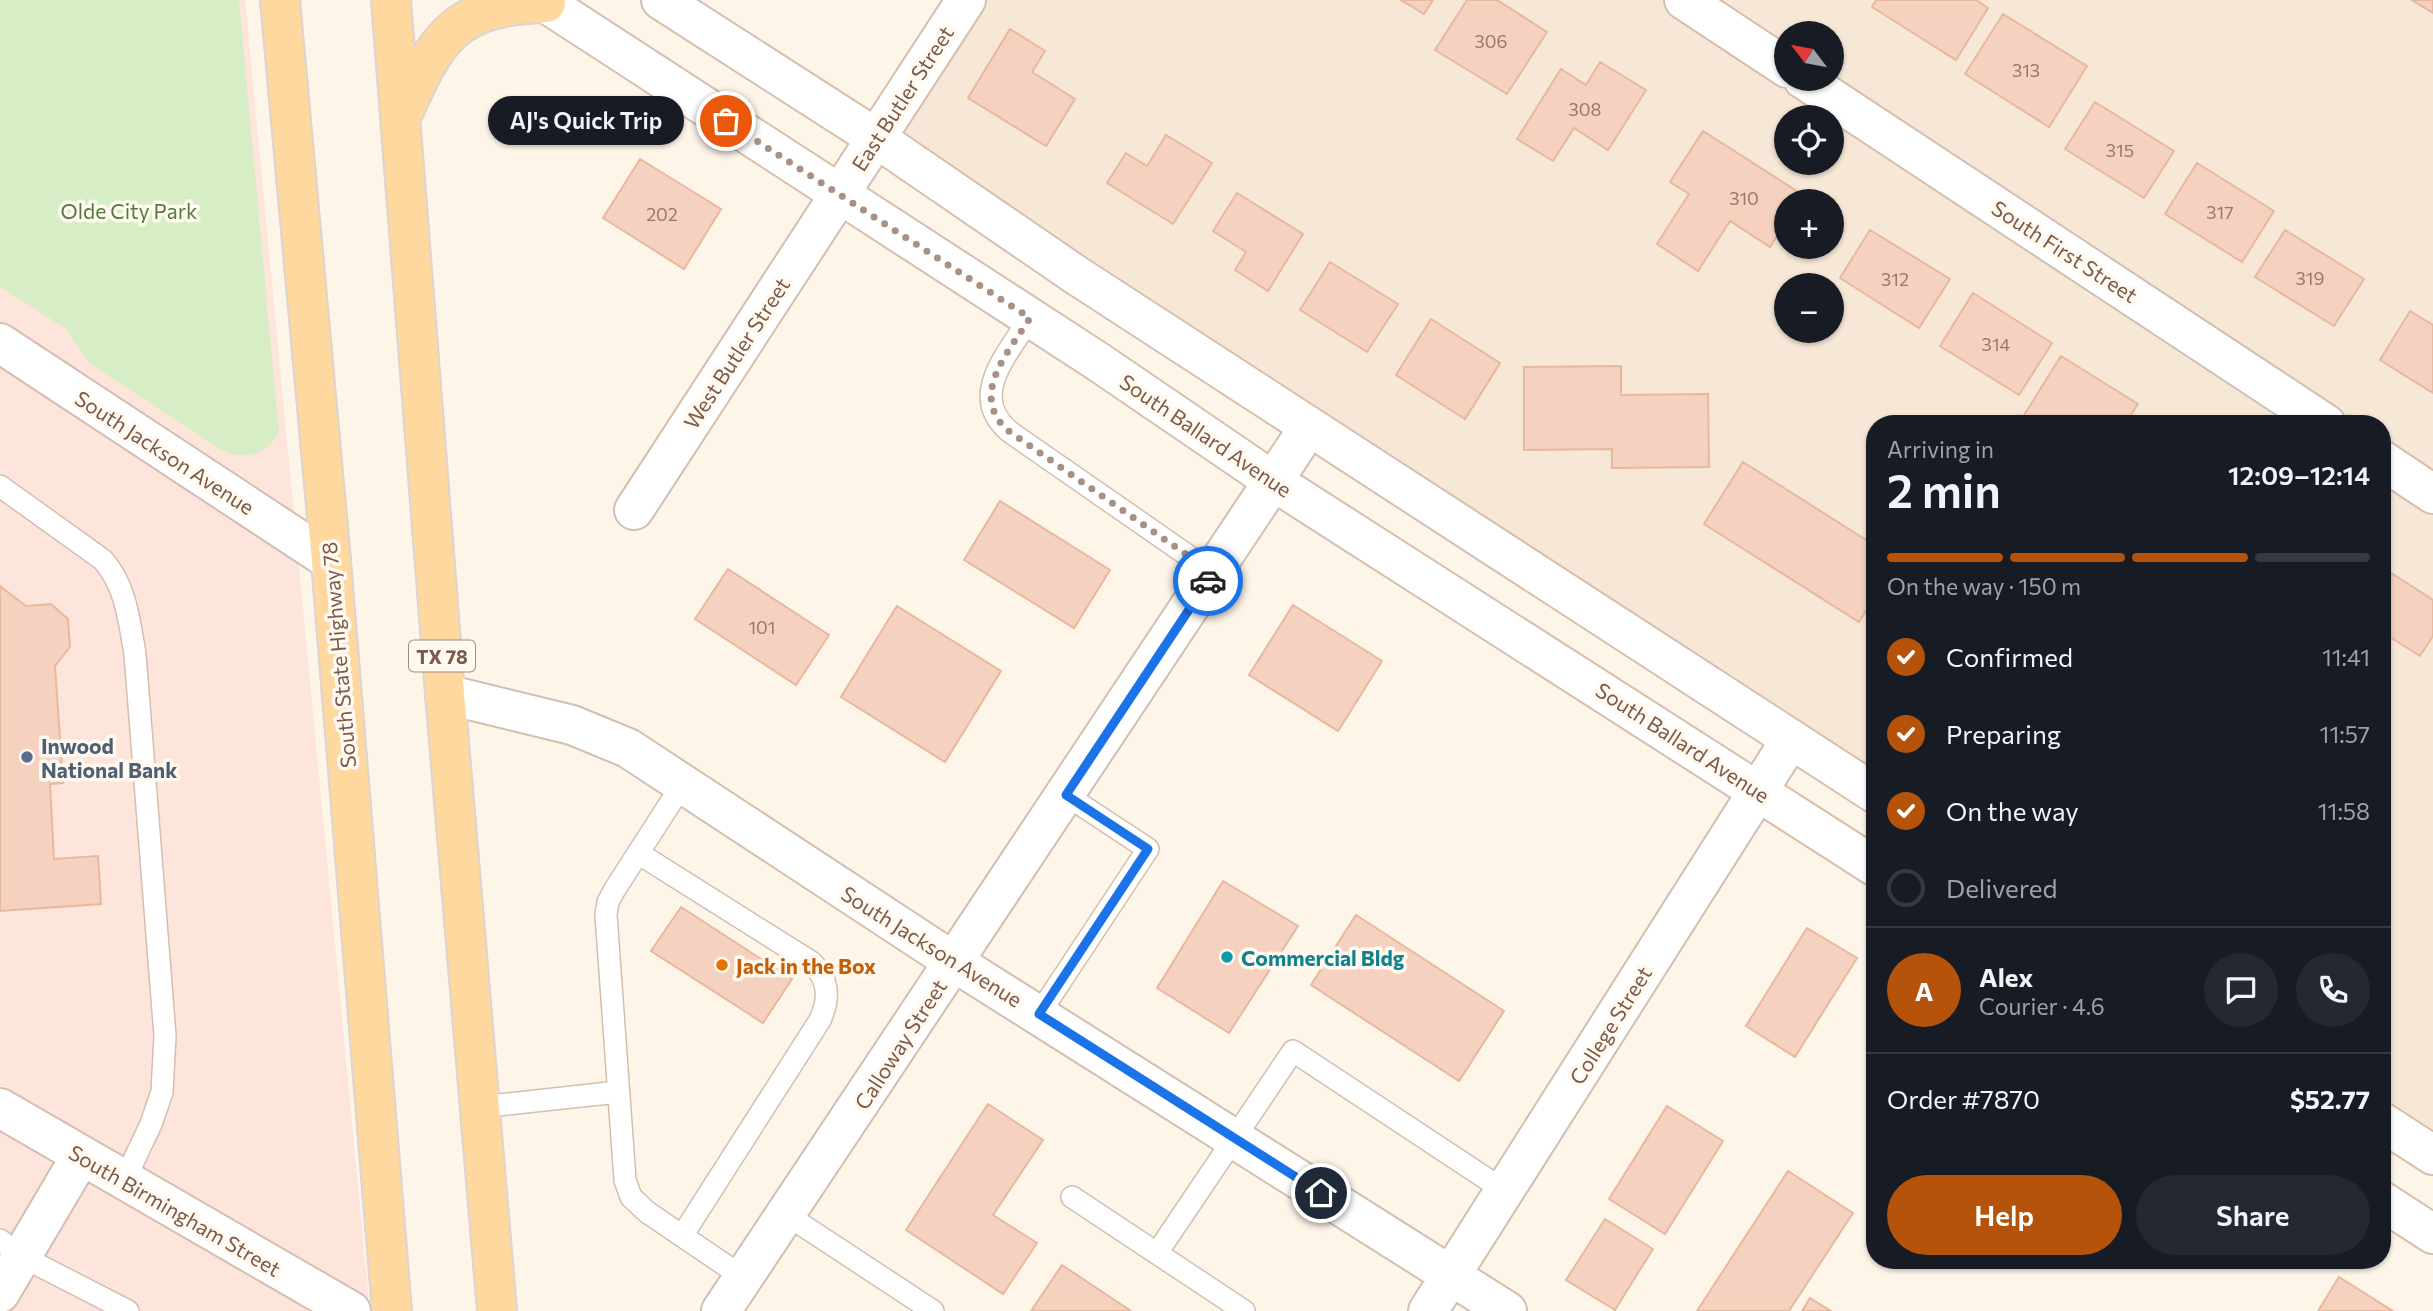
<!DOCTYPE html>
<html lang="en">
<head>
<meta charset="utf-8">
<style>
	:root { --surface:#171b24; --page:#242831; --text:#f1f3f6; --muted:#9ea1a6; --line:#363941; --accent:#b45309 }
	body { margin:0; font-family:Commissioner,sans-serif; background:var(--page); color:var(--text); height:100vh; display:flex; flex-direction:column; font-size:26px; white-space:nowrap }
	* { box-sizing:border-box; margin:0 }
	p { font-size:23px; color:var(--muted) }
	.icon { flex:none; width:38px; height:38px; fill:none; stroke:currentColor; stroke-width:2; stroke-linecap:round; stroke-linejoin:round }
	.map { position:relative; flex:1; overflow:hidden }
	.panel { position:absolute; left:1866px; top:415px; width:525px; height:854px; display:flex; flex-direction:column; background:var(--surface); border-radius:28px; box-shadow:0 2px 5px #0004 }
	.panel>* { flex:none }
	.needle { width:46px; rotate:302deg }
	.buttons { position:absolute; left:1774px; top:21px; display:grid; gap:14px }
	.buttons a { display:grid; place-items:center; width:70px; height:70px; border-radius:50%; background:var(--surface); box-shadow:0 2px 5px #0004; font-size:35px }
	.pin { position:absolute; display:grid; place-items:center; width:60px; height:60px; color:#fff; margin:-30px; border:4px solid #fff; border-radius:50%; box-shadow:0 2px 7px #0007 }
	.courier { position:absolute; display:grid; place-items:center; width:70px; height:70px; margin:-35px; border:5px solid #1a73e8; border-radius:50%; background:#fff; color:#222; box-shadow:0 2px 9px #0007 }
	.bubble { position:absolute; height:49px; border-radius:24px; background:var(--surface); box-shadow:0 2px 5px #0004; font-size:23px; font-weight:600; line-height:49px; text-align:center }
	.overview em { font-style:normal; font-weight:600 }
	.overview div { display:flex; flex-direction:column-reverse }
	.overview { display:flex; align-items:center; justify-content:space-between; height:119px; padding:0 21px }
	h1 { font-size:46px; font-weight:600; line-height:52px }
	.bar { display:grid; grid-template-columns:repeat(4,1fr); gap:10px 7px; align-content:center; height:84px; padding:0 21px }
	.bar i { height:9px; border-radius:5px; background:var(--line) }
	.bar .current { background:var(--accent) }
	.bar p { grid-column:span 4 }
	.line { display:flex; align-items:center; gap:18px; padding:0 21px; border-top:2px solid var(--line) }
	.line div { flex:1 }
	.round { display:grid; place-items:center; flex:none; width:74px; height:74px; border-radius:37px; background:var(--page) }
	ol { padding:0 21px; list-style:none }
	li { display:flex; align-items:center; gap:21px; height:77px }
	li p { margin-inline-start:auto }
	li .icon { padding:7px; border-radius:50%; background:var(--accent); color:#fff; stroke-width:4 }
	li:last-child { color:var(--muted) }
	li i { width:38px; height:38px; border:4px solid var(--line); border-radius:50% }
	.button { display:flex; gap:14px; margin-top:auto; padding:14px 21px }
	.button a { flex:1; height:80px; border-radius:42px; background:var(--accent); color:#fff; font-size:28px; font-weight:600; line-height:80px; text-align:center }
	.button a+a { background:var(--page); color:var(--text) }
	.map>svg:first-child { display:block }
	.residential { fill:#f6e7d7; fill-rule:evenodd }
	.commercial { fill:#fee5dc }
	.green { fill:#d7edc6 }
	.building { fill:#f5d2bf; stroke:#e8b89e; stroke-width:2 }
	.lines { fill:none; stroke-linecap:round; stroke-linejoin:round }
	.lane-casing { stroke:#d4beb0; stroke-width:24 }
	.street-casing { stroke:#d4beb0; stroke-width:42 }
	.secondary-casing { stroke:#d7bead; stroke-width:42 }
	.primary-casing { stroke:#dcd4d0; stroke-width:42 }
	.lane { stroke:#fff; stroke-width:21 }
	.street { stroke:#fff; stroke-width:38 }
	.secondary { stroke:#fff; stroke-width:38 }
	.primary { stroke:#ffd89f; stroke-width:38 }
	.done { stroke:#a89082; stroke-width:7; stroke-dasharray:0 12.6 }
	.route { stroke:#1a73e8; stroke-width:9 }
	.service-dot { fill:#5c6f8a; stroke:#fff9f0; stroke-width:2.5 }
	.culture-dot { fill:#0f9aa8; stroke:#fff9f0; stroke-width:2.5 }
	.food-dot { fill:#e8710a; stroke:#fff9f0; stroke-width:2.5 }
	.labels { text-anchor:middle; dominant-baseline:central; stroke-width:7; stroke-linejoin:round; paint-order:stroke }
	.number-label { font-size:18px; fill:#997867 }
	.shield { fill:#fff9f0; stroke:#a28a7c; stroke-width:2 }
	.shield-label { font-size:19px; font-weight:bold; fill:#7a5a4a }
	.street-label { font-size:21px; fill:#7a5a4a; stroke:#fff9f0 }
	.park-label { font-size:21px; fill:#527a3e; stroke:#fff9f0 }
	.service-label { font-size:21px; font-weight:bold; fill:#4e5e75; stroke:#fff9f0; text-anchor:start }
	.culture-label { font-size:21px; font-weight:bold; fill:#0d838f; stroke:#fff9f0; text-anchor:start }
	.food-label { font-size:21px; font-weight:bold; fill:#c56008; stroke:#fff9f0; text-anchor:start }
</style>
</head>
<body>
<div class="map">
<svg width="2433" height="1311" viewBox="0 0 2433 1311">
	<rect width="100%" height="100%" fill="#fef5e9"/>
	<!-- residential -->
	<path class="residential" d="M965,0H2433V1134L2382,1101V424H1874V776L876,138ZM1787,33H1832V79H1787ZM1787,117H1832V163H1787ZM1787,201H1832V247H1787ZM1787,285H1832V331H1787Z"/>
	<!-- commercial -->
	<path class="commercial" d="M0,0H245L370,1311H0Z"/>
	<!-- green -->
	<path class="green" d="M0,0H239L279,433C264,457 242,461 218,448L89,363L66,329L0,287Z"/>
	<!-- building -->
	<path class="building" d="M1401,0H1433L1424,14Z
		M1467,0H1497L1547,32L1507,94L1435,50Z
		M1876,0H1976L1988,8L1956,60L1872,7Z
		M2412,0H2433V13Z
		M2003,14L2087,66L2049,127L1965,74Z
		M1010,29L1045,51L1032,72L1075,99L1046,146L968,98Z
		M1600,62L1646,90L1608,150L1574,128L1553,161L1517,139L1561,69L1586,85Z
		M2095,102L2174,151L2144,198L2065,149Z
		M1703,131L1803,195L1799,201H1787V221L1770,247L1730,221L1698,271L1657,244L1689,194L1670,182Z
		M1166,135L1212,163L1173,224L1107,183L1126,153L1147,166Z
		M640,159L721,209L684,269L603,218Z
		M2197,163L2274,211L2242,262L2165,214Z
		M1237,193L1303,234L1268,291L1235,270L1246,252L1213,231Z
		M1870,230L1950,279L1919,328L1840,278Z
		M2285,230L2364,279L2334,326L2255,277Z
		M1330,262L1398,304L1367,352L1300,310Z
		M1973,293L2052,343L2019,395L1940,346Z
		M2410,311L2433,325V393L2380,360Z
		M1431,319L1500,363L1465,419L1396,375Z
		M2061,356L2138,404L2125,424H2026L2021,420Z
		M1621,366V395L1708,394L1709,467L1612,468V449L1524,450V367Z
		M1743,462L1874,545V598L1859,622L1704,524Z
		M1000,501L1110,570L1074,628L964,560Z
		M2382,567L2433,600V636L2420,656L2382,632Z
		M728,569L829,635L796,685L695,619Z
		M0,586L26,606L51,604L68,619L70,647L55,666L63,783L50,784L54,859L98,856L101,904L0,911Z
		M1293,605L1382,661L1338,731L1249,675Z
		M897,606L1001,671L945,762L841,697Z
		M1223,881L1298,926L1229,1033L1157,988Z
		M681,907L792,979L763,1023L651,951Z
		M1356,915L1504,1011L1459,1081L1311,985Z
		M1807,928L1857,958L1795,1057L1746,1026Z
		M988,1104L1043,1140L993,1215L1037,1243L1003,1294L906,1230Z
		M1667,1106L1723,1141L1665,1234L1609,1199Z
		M1788,1171L1853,1213L1789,1311H1697Z
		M1605,1219L1653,1249L1615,1310L1566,1280Z
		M1062,1265L1131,1311H1031Z
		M2339,1277L2393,1311H2318Z
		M1810,1298L1831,1311H1802Z"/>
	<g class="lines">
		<!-- lane casing -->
		<g class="lane-casing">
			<path id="lane" d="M1030,318C1008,354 967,396 1010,432L1213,573
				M0,486L103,560C126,586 129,620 135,654L165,1036L162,1092L151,1124L124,1181
				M682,785L615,889L608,902L606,915L625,1180L631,1197L647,1212L744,1278
				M638,853L811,962C829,979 830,998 820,1020L682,1236
				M1039,1014L1148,849L1066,795
				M480,1107L618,1092
				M1072,1197L1244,1311
				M787,1215L933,1311
				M0,1240L21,1256L128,1311
				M1157,1253L1293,1051L1505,1191"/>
		</g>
		<!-- street casing -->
		<g class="street-casing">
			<path id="street" d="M1684,0L1787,68
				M1803,79L2326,424
				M0,343L331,561
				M2382,460L2433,494
				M634,510L966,0
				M445,694L572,725L628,748L954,962L1507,1311
				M0,1108L351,1311
				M0,1293L81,1156
				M721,1311L1309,427
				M1428,1311L1791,739"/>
		</g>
		<!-- secondary casing -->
		<g class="secondary-casing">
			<path id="secondary" d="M541,0L1097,361L1273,481L1874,866
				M661,0L876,138L1076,275L1874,793
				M2382,1122L2433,1155
				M2382,1201L2433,1234"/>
		</g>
		<!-- primary casing -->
		<g class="primary-casing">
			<path id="primary" d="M280,0L331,561L392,1311
				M391,0L445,694L497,1311
				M402,115C437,36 455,5 546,3"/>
		</g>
		<!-- lane -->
		<use href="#lane" class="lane"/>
		<!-- street -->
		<use href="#street" class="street"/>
		<!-- secondary -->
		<use href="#secondary" class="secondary"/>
		<!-- primary -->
		<use href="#primary" class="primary"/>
	</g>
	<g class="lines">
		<!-- done -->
		<path class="done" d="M726,121L1030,318C1008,353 967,397 1010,432L1213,573L1208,581"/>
		<!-- route -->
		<path class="route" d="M1208,581L1066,795L1148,849L1039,1014L1321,1193"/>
	</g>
	<!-- markers -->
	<circle class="service-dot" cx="27" cy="757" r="7"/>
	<circle class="culture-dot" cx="1227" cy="957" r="7"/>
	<circle class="food-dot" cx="722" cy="965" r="7"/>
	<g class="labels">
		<!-- number labels -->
		<g class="number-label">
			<text x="1491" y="41">306</text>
			<text x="2026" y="70">313</text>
			<text x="1585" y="109">308</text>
			<text x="2120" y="150">315</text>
			<text x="1744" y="198">310</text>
			<text x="2220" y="212">317</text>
			<text x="662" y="214">202</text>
			<text x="2310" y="278">319</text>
			<text x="1895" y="279">312</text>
			<text x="1996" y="344">314</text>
			<text x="762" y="627">101</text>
		</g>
		<!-- shield labels -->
		<rect class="shield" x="409" y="640.5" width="66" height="31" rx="5"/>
		<g class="shield-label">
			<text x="442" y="656">TX 78</text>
		</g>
		<!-- street labels -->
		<g class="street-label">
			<text transform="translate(902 98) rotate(-57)">East Butler Street</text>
			<text transform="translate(2065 251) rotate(33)">South First Street</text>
			<text transform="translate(736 353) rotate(-57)">West Butler Street</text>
			<text transform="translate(1206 435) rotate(34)">South Ballard Avenue</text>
			<text transform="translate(165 452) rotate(33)">South Jackson Avenue</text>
			<text transform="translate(338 655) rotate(-95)">South State Highway 78</text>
			<text transform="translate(1683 742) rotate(33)">South Ballard Avenue</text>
			<text transform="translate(932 946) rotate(32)">South Jackson Avenue</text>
			<text transform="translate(1610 1025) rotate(-58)">College Street</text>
			<text transform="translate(900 1044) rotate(-57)">Calloway Street</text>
			<text transform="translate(175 1210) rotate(30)">South Birmingham Street</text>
		</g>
		<!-- park labels -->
		<g class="park-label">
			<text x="129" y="210">Olde City Park</text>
		</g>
		<!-- service labels -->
		<g class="service-label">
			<text x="41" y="745">Inwood<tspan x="41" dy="24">National Bank</tspan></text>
		</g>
		<!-- culture labels -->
		<g class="culture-label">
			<text x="1241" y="957">Commercial Bldg</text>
		</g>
		<!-- food labels -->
		<g class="food-label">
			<text x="736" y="965">Jack in the Box</text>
		</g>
	</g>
</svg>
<div class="buttons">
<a><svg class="needle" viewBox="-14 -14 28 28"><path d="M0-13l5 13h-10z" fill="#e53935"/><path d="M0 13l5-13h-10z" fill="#9ea1a6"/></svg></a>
<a><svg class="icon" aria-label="locate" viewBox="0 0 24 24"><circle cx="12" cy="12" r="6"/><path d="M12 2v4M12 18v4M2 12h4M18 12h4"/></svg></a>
<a>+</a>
<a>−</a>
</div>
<div class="pin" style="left:726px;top:121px;background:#ea580c"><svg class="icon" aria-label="bag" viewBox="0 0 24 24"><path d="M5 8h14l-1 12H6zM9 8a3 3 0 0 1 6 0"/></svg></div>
<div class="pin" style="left:1321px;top:1193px;background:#1f2937"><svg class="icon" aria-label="home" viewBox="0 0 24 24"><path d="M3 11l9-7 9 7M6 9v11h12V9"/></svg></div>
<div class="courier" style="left:1208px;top:581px"><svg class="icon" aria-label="car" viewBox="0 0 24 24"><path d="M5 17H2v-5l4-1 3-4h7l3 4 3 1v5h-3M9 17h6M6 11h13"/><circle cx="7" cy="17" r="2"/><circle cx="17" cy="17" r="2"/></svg></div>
<div class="bubble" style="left:488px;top:96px;width:196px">AJ's Quick Trip</div>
<section class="panel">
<div class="overview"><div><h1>2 min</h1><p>Arriving in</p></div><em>12:09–12:14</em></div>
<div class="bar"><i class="current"></i><i class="current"></i><i class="current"></i><i></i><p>On the way · 150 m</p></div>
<ol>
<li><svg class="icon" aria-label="check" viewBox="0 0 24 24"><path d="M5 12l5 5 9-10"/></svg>Confirmed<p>11:41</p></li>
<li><svg class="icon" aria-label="check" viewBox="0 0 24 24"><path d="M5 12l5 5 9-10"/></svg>Preparing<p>11:57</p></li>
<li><svg class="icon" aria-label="check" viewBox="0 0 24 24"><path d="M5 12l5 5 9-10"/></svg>On the way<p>11:58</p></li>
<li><i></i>Delivered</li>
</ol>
<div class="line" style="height:126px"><b class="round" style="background:var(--accent);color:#fff">A</b><div><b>Alex</b><p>Courier · 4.6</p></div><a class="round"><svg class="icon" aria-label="chat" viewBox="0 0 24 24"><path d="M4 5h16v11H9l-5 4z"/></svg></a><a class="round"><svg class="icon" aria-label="phone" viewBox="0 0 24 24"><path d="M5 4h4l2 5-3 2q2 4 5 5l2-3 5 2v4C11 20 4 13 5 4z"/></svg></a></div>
<div class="line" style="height:91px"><div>Order #7870</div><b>$52.77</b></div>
<div class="button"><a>Help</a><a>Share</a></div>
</section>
</div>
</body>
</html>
